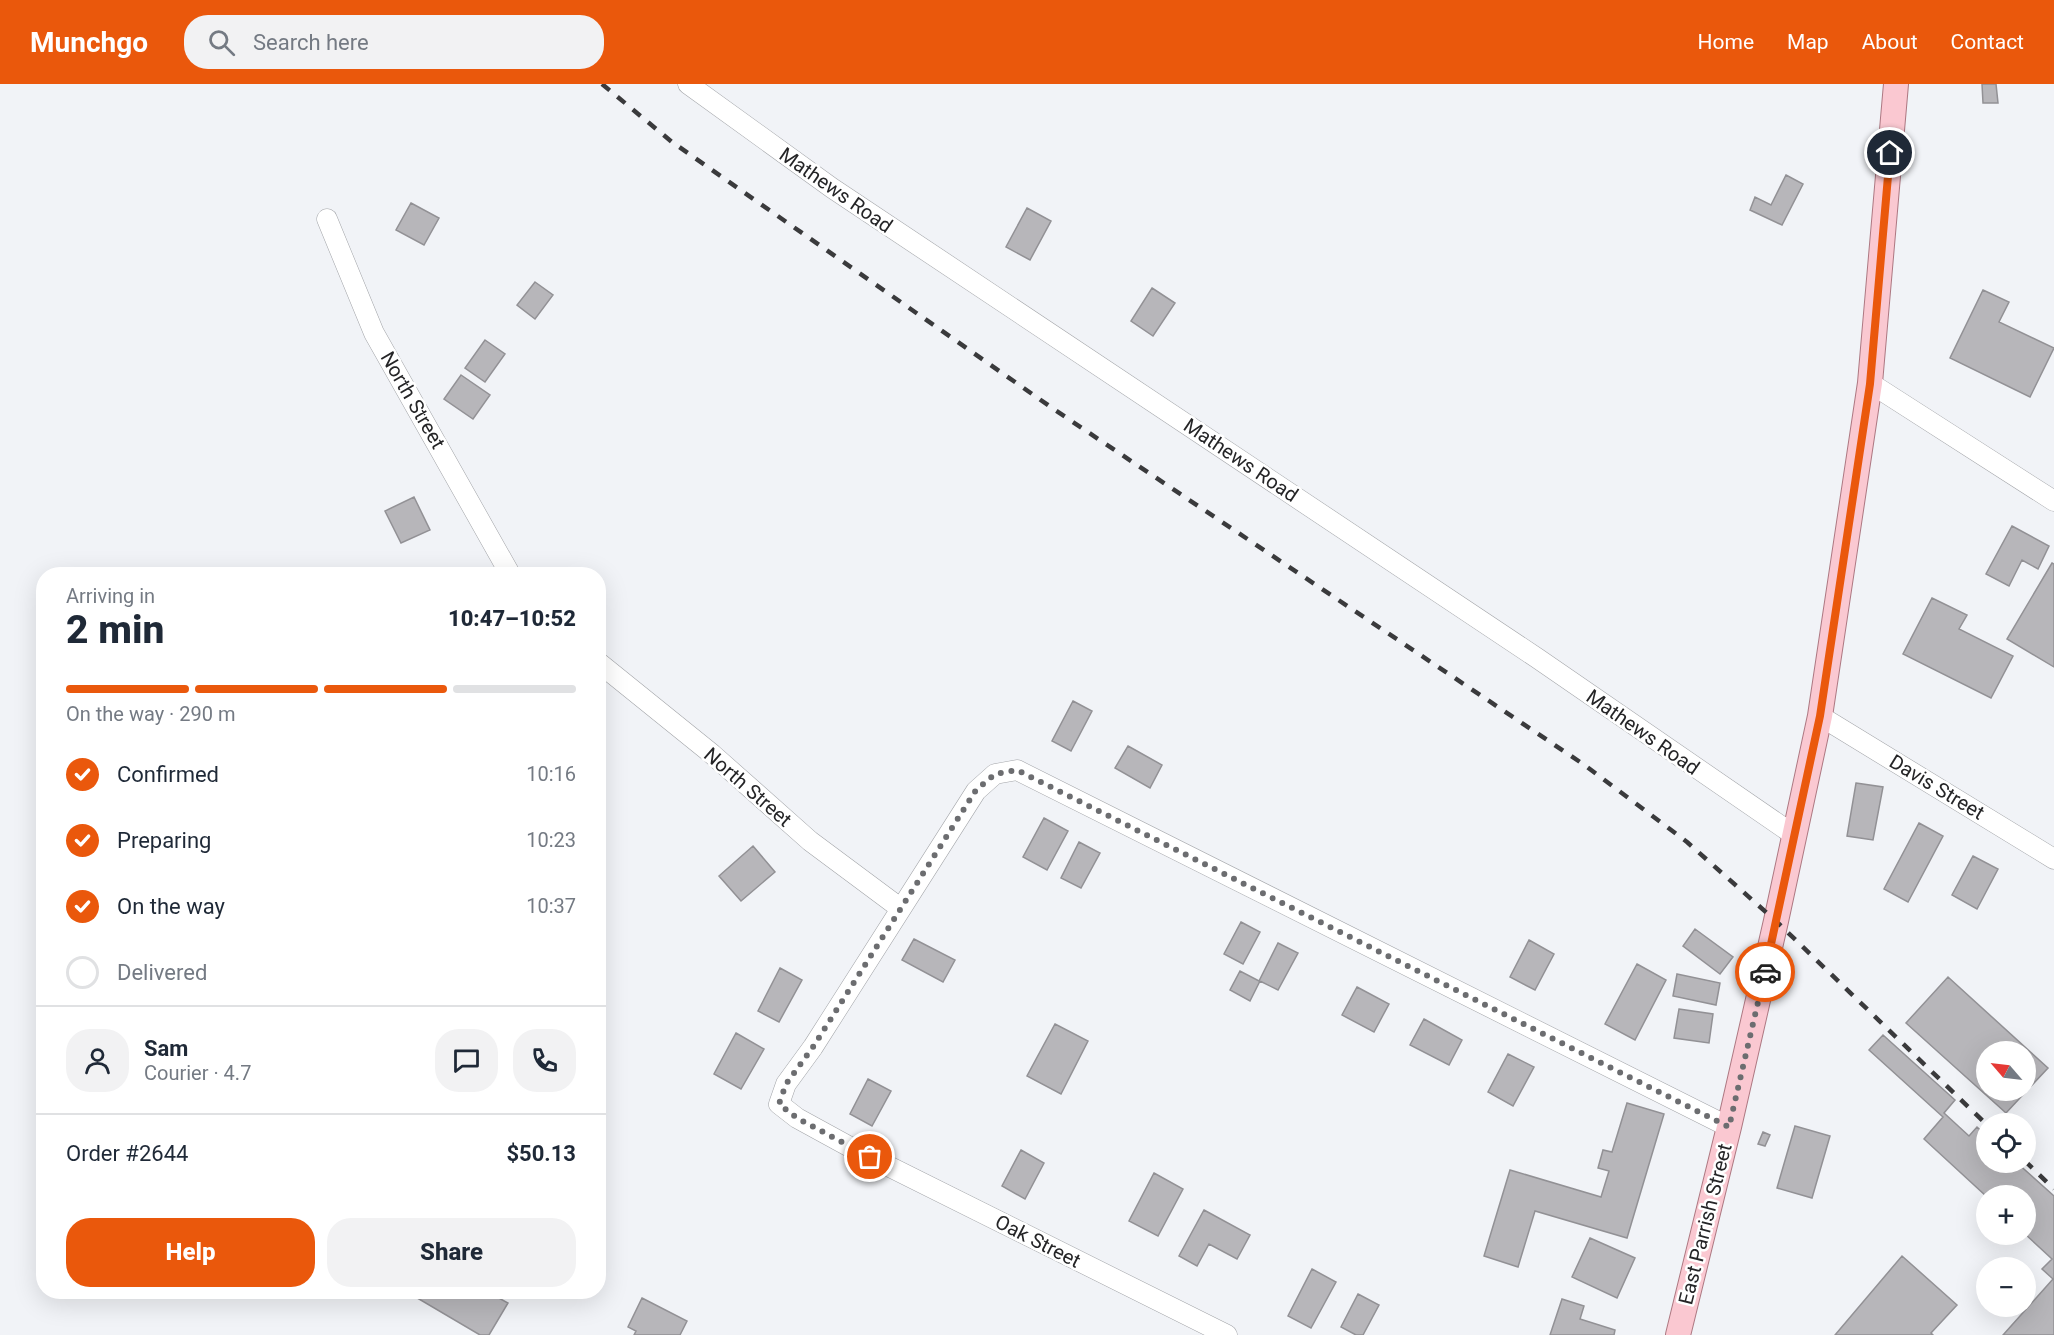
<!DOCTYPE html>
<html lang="en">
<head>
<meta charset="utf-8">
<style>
	:root { --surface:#fff; --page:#f2f2f3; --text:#1f2937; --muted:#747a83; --line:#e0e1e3; --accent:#ea580c }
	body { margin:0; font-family:Roboto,sans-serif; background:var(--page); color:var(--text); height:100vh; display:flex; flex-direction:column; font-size:22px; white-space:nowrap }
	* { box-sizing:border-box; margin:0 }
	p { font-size:20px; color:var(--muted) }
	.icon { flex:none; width:33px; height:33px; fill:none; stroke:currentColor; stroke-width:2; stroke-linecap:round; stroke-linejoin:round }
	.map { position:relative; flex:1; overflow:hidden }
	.sheet { position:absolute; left:36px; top:483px; width:570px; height:732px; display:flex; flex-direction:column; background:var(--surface); border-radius:24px; box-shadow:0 6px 24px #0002 }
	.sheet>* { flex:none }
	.needle { width:39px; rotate:298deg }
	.controls { position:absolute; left:1976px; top:957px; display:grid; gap:12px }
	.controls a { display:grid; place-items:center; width:60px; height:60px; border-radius:50%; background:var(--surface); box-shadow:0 6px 24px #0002; font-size:30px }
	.pin { position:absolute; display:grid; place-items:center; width:51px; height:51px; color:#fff; margin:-26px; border:3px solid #fff; border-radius:50%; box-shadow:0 2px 6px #0007 }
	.courier { position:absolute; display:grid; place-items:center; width:60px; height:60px; margin:-30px; border:4px solid #ea580c; border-radius:50%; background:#fff; color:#222; box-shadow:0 2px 8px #0007 }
	.headline em { font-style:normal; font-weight:800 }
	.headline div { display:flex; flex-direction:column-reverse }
	.headline { display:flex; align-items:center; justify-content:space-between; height:102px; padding:0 30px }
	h1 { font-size:39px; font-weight:800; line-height:45px }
	.bar { display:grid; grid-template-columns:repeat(4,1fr); gap:9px 6px; align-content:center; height:72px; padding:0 30px }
	.bar i { height:8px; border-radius:4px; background:var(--line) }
	.bar .active { background:var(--accent) }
	.bar p { grid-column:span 4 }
	.line { display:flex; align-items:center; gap:15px; padding:0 30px; border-top:2px solid var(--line) }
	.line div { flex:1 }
	.round { display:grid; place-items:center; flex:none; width:63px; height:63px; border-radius:24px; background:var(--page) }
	ol { padding:0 30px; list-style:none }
	li { display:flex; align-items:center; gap:18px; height:66px }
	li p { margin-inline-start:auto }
	li .icon { padding:6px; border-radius:50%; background:var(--accent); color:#fff; stroke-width:4 }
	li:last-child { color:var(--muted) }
	li i { width:33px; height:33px; border:3px solid var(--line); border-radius:50% }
	.primary-button { display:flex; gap:12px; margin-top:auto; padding:12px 30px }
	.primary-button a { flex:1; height:69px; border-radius:24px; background:var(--accent); color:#fff; font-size:24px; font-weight:800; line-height:69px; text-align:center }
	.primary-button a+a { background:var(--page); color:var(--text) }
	header { display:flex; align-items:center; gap:36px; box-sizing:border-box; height:84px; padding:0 30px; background:var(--accent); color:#fff }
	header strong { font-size:28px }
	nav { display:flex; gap:33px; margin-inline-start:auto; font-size:21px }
	.search { width:420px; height:54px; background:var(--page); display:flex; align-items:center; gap:15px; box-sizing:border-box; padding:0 21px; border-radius:24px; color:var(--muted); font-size:22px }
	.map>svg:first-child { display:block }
	.building { fill:#b7b6ba; stroke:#929195; stroke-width:1.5; fill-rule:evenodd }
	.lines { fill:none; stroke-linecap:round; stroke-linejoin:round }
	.minor-casing { stroke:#a2a4a8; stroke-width:21 }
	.major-casing { stroke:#ad7882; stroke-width:26 }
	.minor { stroke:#fff; stroke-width:20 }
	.major { stroke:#fac8d1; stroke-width:24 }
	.rail { stroke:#3a3a3c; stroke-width:4.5; stroke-dasharray:10 10; stroke-linecap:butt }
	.done { stroke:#6c6d70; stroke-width:6; stroke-dasharray:0 10.8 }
	.route { stroke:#ea580c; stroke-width:8 }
	.labels { text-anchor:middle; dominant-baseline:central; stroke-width:5; stroke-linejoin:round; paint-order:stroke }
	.street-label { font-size:20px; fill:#252527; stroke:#fff }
</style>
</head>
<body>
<header>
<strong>Munchgo</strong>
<div class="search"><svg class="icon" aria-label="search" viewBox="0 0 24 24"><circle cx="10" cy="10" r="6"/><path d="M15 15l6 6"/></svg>Search here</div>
<nav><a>Home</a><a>Map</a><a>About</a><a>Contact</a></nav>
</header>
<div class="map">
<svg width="2054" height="1251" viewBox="0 0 2054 1251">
	<rect width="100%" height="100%" fill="#f1f3f7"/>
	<!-- building -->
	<path class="building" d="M1982,0H1996L1998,19H1983Z
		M1786,91L1803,100L1782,141L1750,126L1755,113L1771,121Z
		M411,119L439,134L424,161L396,146Z
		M1027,124L1051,137L1030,176L1006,163Z
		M535,198L553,211L535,235L517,221Z
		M1152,204L1175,219L1153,252L1131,237Z
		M1983,206L2009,218L1999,238L2054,264L2030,313L1950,274Z
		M485,256L505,270L485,298L465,284Z
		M461,291L490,311L473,335L444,315Z
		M414,413L430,446L401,459L385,427Z
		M2012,442L2049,462L2038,485L2022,476L2009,502L1986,490Z
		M2052,479L2054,480V583L2007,555Z
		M1932,514L1967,531L1959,545L2013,572L1991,614L1903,570Z
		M1073,617L1092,627L1071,667L1052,657Z
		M1128,662L1162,681L1150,704L1115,684Z
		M1856,699L1883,703L1873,756L1847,752Z
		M1044,734L1068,747L1047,786L1023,773Z
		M1919,739L1943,752L1908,818L1884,805Z
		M1079,758L1100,769L1081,804L1061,794Z
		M753,762L775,788L741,817L719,792Z
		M1973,772L1998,785L1977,825L1952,811Z
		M1241,838L1260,848L1243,880L1224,870Z
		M1695,845L1733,873L1720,890L1683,862Z
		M914,855L955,876L943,898L902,876Z
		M1529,856L1554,870L1535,906L1510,893Z
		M1278,859L1298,869L1278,906L1260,897L1250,917L1230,906L1240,887L1259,897Z
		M1637,880L1666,896L1635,956L1605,940Z
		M780,884L802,896L779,938L758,927Z
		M1677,890L1720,899L1716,921L1673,912Z
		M1948,893L2048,984L2006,1029L1906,939ZM1986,968H2025V1006H1986Z
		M1357,903L1389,920L1374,948L1342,931Z
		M1679,925L1713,930L1709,959L1674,954Z
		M1424,935L1462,956L1449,981L1410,961Z
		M1055,940L1088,957L1061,1010L1027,992Z
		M736,949L764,965L741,1005L714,990Z
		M1883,951L1955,1016L1944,1029L1969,1052L1977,1043L1986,1051V1078H2016L2054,1112V1251H2003L2053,1195L2042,1185L2052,1175L2025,1150V1112H1986L1924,1055L1943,1033L1869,966Z
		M1508,970L1534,983L1513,1022L1488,1008Z
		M868,995L891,1007L872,1042L850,1030Z
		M1627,1019L1664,1030L1627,1154L1535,1127L1518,1183L1484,1172L1510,1086L1601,1113L1609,1087L1598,1084L1603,1066L1612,1068Z
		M1795,1042L1830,1052L1812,1114L1777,1104Z
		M1763,1048L1770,1051L1765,1062L1758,1060Z
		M1021,1066L1044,1079L1025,1115L1002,1102Z
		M1154,1089L1183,1105L1158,1152L1129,1137Z
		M1204,1126L1250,1151L1237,1175L1209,1160L1197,1182L1179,1172Z
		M1590,1154L1635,1174L1617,1214L1572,1193Z
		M1902,1172L1957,1221L1931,1249L1933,1251H1835Z
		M1312,1185L1336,1198L1311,1244L1288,1232Z
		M407,1208H488L508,1219L489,1251H480Z
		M1358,1210L1379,1221L1363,1251H1356L1341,1243Z
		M642,1214L687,1237L680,1251H634L636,1247L628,1243Z
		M1562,1215L1584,1222L1580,1235L1615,1246L1614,1251H1550Z"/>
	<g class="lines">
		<!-- minor casing -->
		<g class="minor-casing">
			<path id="minor" d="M688,0L832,104L1537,574L1794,751
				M327,135L374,249L510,490
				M1870,299L2054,417
				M598,578L712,670L810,757L900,824
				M1820,632L2054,775
				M1227,1251L850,1063L797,1034L779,1020L786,1000L813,963L976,707L995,690L1017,686L1729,1043"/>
		</g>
		<!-- major casing -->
		<g class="major-casing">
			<path id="major" d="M1678,1251L1729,1043L1776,837L1820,632L1870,299L1896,0"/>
		</g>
		<!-- minor -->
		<use href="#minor" class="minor"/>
		<!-- major -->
		<use href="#major" class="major"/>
		<!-- rail -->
		<path class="rail" d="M602,0L672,58L1055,326L1583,680L1687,758L1776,837L1986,1040
			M2025,1077L2054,1105"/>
	</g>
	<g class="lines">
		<!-- done -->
		<path class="done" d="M870,1073L797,1034L779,1020L786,1000L813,963L976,706L995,690L1017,686L1729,1043L1765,888"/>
		<!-- route -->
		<path class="route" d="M1765,888L1820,632L1870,300L1890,69"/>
	</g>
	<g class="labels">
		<!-- street labels -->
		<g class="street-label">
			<text transform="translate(836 106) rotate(35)">Mathews Road</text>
			<text transform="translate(413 316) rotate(60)">North Street</text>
			<text transform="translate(1241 376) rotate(34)">Mathews Road</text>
			<text transform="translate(1643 648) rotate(35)">Mathews Road</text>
			<text transform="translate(748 703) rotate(41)">North Street</text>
			<text transform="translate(1937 703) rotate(31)">Davis Street</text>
			<text transform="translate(1705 1140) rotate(-76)">East Parrish Street</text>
			<text transform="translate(1038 1157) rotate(27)">Oak Street</text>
		</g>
	</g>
</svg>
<div class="controls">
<a><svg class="needle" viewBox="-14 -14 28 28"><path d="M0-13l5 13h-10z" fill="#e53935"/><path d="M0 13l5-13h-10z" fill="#747a83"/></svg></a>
<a><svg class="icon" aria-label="locate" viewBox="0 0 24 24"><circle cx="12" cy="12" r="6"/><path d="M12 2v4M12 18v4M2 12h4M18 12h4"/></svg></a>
<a>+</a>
<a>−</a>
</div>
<div class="pin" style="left:870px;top:1073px;background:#ea580c"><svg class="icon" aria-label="bag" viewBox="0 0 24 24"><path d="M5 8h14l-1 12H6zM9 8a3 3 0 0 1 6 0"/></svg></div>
<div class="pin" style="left:1890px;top:69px;background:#1f2937"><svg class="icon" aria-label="home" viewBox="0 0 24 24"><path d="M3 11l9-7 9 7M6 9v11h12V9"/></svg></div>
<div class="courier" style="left:1765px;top:888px"><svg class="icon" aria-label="car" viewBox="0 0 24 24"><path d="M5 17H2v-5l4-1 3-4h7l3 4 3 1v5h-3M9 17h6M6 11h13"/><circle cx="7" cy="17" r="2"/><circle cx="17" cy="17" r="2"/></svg></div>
<section class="sheet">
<div class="headline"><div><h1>2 min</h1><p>Arriving in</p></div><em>10:47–10:52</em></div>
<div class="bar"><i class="active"></i><i class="active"></i><i class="active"></i><i></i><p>On the way · 290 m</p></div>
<ol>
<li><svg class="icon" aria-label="check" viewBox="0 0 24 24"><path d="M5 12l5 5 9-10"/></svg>Confirmed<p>10:16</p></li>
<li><svg class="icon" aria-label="check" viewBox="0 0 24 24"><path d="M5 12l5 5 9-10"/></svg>Preparing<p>10:23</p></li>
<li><svg class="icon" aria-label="check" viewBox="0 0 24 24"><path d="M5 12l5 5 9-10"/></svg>On the way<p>10:37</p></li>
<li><i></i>Delivered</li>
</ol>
<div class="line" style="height:108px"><a class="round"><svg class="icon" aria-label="person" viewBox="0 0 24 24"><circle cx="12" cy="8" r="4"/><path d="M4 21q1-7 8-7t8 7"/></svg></a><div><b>Sam</b><p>Courier · 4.7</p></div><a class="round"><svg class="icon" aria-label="chat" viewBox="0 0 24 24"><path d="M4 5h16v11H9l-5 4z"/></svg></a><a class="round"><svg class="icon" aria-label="phone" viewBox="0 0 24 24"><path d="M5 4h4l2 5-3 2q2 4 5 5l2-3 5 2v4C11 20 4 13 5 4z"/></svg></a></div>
<div class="line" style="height:78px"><div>Order #2644</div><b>$50.13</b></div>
<div class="primary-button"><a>Help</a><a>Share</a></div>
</section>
</div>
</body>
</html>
